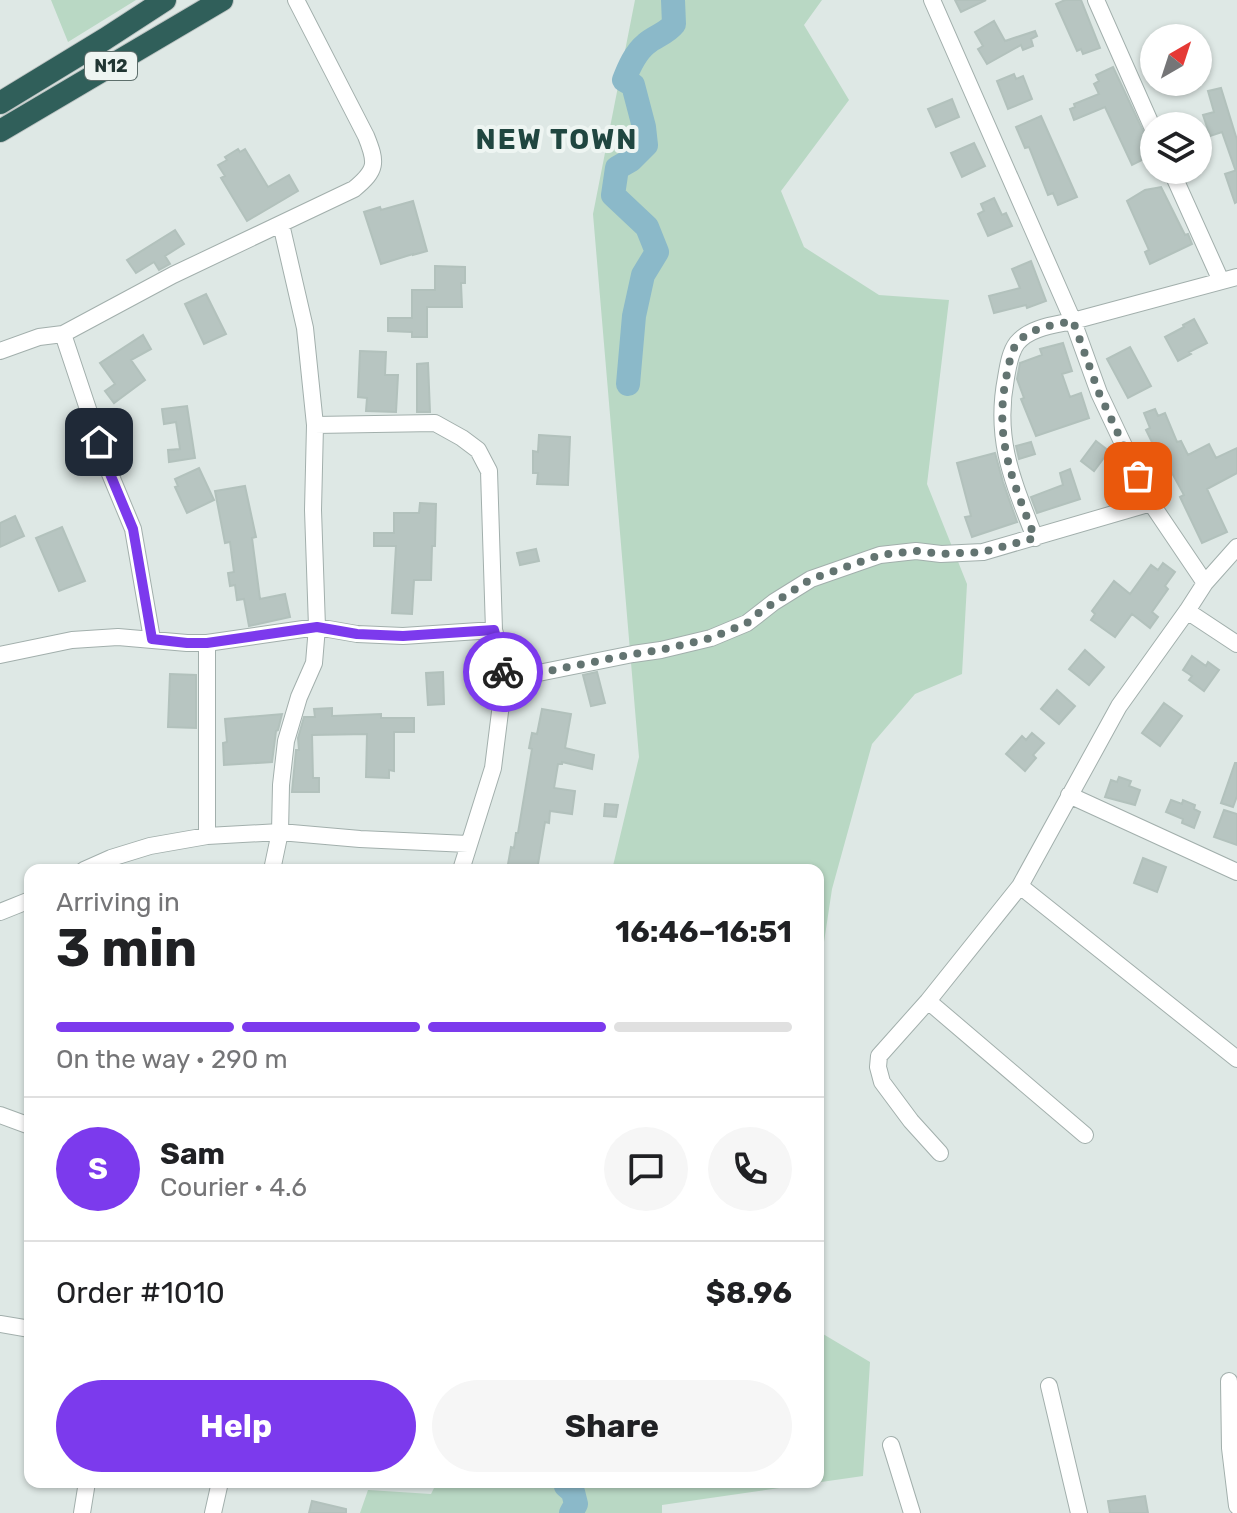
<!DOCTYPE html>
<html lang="en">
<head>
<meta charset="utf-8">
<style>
	:root { --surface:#fff; --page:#f6f6f6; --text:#202124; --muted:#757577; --line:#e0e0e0; --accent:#7c3aed }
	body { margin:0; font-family:Rubik,sans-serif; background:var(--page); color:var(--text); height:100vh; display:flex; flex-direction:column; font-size:30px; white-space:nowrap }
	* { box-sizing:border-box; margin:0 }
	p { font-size:26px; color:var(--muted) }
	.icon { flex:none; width:44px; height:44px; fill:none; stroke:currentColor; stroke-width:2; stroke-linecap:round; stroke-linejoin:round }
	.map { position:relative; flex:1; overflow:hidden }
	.sheet { position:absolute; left:24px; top:864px; width:800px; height:624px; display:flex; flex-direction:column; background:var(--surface); border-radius:16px; box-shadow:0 2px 6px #0004 }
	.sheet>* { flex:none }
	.needle { width:52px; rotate:39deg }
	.controls { position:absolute; left:1140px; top:24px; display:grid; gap:16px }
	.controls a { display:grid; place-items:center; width:72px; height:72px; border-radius:50%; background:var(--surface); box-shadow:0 2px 6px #0004; font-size:40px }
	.pin { position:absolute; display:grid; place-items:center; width:68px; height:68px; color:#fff; margin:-34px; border-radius:16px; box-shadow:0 4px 12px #0006 }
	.courier { position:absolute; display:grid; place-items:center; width:80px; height:80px; margin:-40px; border:6px solid #7c3aed; border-radius:50%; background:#fff; color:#222; box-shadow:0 2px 10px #0007 }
	.overview em { font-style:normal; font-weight:700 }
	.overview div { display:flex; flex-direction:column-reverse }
	.overview { display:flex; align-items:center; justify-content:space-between; height:136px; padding:0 32px }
	h1 { font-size:52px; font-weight:700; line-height:60px }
	.bar { display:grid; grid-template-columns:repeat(4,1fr); gap:12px 8px; align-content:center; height:96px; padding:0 32px }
	.bar i { height:10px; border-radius:6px; background:var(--line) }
	.bar .active { background:var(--accent) }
	.bar p { grid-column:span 4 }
	.line { display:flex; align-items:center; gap:20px; padding:0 32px; border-top:2px solid var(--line) }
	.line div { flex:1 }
	.round { display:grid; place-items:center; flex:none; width:84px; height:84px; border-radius:42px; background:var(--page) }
	.action { display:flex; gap:16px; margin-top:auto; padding:16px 32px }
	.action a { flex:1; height:92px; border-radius:48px; background:var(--accent); color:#fff; font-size:32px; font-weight:700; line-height:92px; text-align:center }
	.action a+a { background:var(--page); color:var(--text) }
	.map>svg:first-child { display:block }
	.green { fill:#b9d8c4 }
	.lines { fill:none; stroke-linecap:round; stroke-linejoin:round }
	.river { stroke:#8bb9c9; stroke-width:24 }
	.building { fill:#b7c5c1; stroke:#b2c1bc; stroke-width:2 }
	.minor-casing { stroke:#a2afac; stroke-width:18 }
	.highway-casing { stroke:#bcc3c2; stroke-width:24 }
	.minor { stroke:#fff; stroke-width:16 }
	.highway { stroke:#305f5a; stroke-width:22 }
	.done { stroke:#637471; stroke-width:8; stroke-dasharray:0 14.4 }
	.route { stroke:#7c3aed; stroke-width:10 }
	.labels { text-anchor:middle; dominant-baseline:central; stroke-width:8; stroke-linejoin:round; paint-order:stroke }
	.shield { fill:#eef5f2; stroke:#5e6f6c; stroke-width:2 }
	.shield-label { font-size:18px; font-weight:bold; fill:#213633 }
	.district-label { font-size:28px; font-weight:bold; letter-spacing:2px; fill:#204640; stroke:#eef5f2 }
</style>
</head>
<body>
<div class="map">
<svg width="1237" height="1513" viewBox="0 0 1237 1513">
	<rect width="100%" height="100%" fill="#dee8e5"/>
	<!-- green -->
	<path class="green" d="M51,0H136L68,42Z
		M635,0H822L804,25L849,100L781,191L804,247L879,295L949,300L927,484L967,584L962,674L915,694L872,744L832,889L818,982V870H612L639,757L593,214Z
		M818,1331L870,1362L863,1476L662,1505V1513H360L368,1490L431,1494L437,1482H818Z"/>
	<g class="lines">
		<!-- river -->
		<path class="river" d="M628,384L634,316L643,275L657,252L647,227L613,195L617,168L631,160L646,145L644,127L633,85L624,80C629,67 635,53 646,44C655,36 666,34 674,24L673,0
			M566,1482V1486L573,1492L576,1504L571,1513"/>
	</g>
	<!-- building -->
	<path class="building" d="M955,0H986L961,12Z
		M1065,0H1081L1100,48L1083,54L1081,49L1077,51L1056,4Z
		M994,21L1005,41L1035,31L1037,36L1031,39L1033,46L1023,50L1021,45L987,64L978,49L983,46L975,32Z
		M1113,67L1154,154L1132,165L1105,107L1074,120L1070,109L1075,107L1074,104L1099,94L1094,84L1099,81L1096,75Z
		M1014,74L1016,79L1023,76L1032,99L1008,109L997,81Z
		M1221,88L1237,140V169H1235L1222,132L1210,136L1203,115L1214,112L1208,91Z
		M952,99L959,117L936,127L928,109Z
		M1041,116L1077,197L1058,205L1053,193L1048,195L1029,147L1025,148L1016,127Z
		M974,143L985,166L962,177L951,153Z
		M238,149L240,152L245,149L268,187L289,175L298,191L247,221L221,178L225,176L218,165L227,160L225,157Z
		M1237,170V202L1235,203L1225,174Z
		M1161,187L1185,235L1188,234L1192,244L1150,264L1145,252L1149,250L1127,201L1145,190Z
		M994,198L1002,215L1006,213L1012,226L988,236L978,214L984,211L981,204Z
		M413,201L427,251L413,255V254L381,264L364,212L380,207L381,210Z
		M175,230L184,244L165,256L170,264L159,270L154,262L136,273L127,260Z
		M1031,261L1046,301L1027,308L1026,305L994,313L989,296L1020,288L1012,269Z
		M435,266L465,267V283H461L462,307H427V337H412V332L388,331V318H412V290H435Z
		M206,294L226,334L204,344L185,304Z
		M1194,319L1207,343L1189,352L1191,354L1178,361L1165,337L1184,327L1183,325Z
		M143,335L151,349L131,360L145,380L114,403L105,391L115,384L100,363Z
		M1063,343L1072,371L1062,374L1070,397L1081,393L1089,418L1036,436L1021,399L1024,398L1017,379L1020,363L1042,355L1040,349Z
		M1130,347L1151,386L1128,398L1107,359Z
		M360,351L386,352L385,375H398L396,412L366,411L367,398L358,397Z
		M428,363L430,412H417V364Z
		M187,406L195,458L169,462L168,450L180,449L176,422L164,424L162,409Z
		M1155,409L1158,416L1165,413L1177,442L1181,441L1188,455L1209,444L1216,458L1237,448V473L1207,489L1227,532L1202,543L1180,497L1184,495L1172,473L1168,475L1146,430L1150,428L1144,413Z
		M539,435L570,437L568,485L537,484L538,473H533V451L538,452Z
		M1096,441L1109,451L1094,471L1081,461Z
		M1031,442L1035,454L1019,459L1016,446Z
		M995,453L1003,482L1017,522L972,537L965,517L971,516L957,463Z
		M199,468L214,500L187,513L175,487L178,486L175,479Z
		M1070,469L1080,499L1037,513L1031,497L1063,485L1060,473Z
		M245,486L256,537L252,538L260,599L285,594L290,617L249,626L244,599L237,600L235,585L230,586L228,573L234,572L230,542L225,543L215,491Z
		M420,503L436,504L435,546H432L431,580H414L412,614L392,613L396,546H374V533H394V513H419Z
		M15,516L24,536L0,547V523Z
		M62,527L85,581L59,591L36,538Z
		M536,549L539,561L520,565L517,553Z
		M1163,563L1175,572L1165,586L1168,589L1152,612L1158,617L1150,628L1132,614L1115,637L1091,620L1095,614L1092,611L1114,581L1130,594L1151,565L1158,570Z
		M1085,650L1104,667L1089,685L1069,669Z
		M1192,656L1206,666L1208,662L1219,670L1204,691L1189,680L1192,676L1183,670Z
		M443,672L444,704L428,705L426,673Z
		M597,672L605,703L591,706L583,675Z
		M170,674L196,675V728L168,727Z
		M1057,690L1075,706L1059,724L1041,709Z
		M1164,703L1182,716L1160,746L1142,733Z
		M332,708V716L381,714V718H414V732H394V771L389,770V778L366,777L367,734L312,735L313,778H319V792H292L296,750H299L298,738L304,717H315L314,709Z
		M542,709L571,714L565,748L594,755L592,769L562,762V764H558L554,788L575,791L572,814L550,811L549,823L545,822L537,870H507L511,847L514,848L516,833H518L532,749L529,748L532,733L537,734Z
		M282,714L278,730L276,731L272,762L224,765L223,743L227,742L225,719Z
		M1032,733L1044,743L1033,755L1036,758L1025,771L1006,754L1022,736L1026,740Z
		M1235,763H1237V796L1233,807L1221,803Z
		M1119,777L1131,781L1129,786L1140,790L1135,805L1105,797L1111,780L1117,782Z
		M1171,800L1182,804L1183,800L1195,805L1194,809L1200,812L1194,828L1182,823L1183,819L1166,812Z
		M605,804L618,805L616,817L604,816Z
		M1224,810L1237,814V845L1214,837Z
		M1143,858L1166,867L1157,892L1134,883Z
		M1145,1496L1148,1513H1110L1108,1501Z
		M312,1501L346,1509V1513H309Z"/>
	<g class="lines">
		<!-- minor casing -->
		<g class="minor-casing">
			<path id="minor" d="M932,0L1073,321L1237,277
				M1096,0L1154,131
				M1171,170L1221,281
				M63,334L173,275L354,189C377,170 377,163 366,136L296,0
				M0,351L39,337L63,334L108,469L133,529L152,639
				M315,425L435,423L462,438L478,450L489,471L494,630L502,659L504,680L493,768L461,870
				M1035,538C1013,481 994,440 1006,378C1008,366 1010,352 1017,343C1030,327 1055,325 1073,321L1099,393L1151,503L1205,583
				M1187,611L1237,644
				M207,643V836
				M0,655L72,640L118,637L187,643H207L317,627L357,634L403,636L494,630
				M504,680L633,654L661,650L711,638L747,623L774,602L811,579L880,555L916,551L941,554L983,552L1151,503
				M1069,795L1237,872
				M84,870L111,858L150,846L207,836L280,832L360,839L468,844
				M272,870L280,832L281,785L286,741L299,697L314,663L317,627L313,510L315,425L305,328L281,224
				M1020,886L1237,1059
				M0,912L30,900
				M928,1001L1085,1135
				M0,1115L30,1126
				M940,1153L911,1121L882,1082L878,1067L879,1056L928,1001L1020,886L1119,706L1187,611L1205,583L1237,547
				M0,1324L30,1329
				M1229,1381L1230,1448L1237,1506
				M1049,1386L1079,1513
				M891,1445L912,1513
				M82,1513L87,1482
				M213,1513L220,1482"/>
		</g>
		<!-- highway casing -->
		<g class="highway-casing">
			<path id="highway" d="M0,103L105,39L165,0
				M0,131L222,0"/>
		</g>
		<!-- minor -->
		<use href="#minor" class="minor"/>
		<!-- highway -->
		<use href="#highway" class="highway"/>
	</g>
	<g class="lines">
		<!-- done -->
		<path class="done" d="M503,672L504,680L633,654L661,650L711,638L747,623L761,611L811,579L880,555L916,551L941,554L983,552L1035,538C1013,481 994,441 1006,378C1009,366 1010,353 1017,343C1030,327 1055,325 1073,321L1099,393L1138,476"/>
		<!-- route -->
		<path class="route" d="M99,442L108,469L133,529L152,639L187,643H207L317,627L357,634L403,636L494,630L502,659L503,672"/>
	</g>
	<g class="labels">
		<!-- shield labels -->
		<rect class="shield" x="85" y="52" width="52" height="28" rx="6"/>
		<g class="shield-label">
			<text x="111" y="66">N12</text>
		</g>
		<!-- district labels -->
		<g class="district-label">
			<text x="557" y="139">NEW TOWN</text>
		</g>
	</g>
</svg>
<div class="controls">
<a><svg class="needle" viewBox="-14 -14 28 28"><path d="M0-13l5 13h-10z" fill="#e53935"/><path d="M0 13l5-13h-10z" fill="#757577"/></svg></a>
<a><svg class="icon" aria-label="layers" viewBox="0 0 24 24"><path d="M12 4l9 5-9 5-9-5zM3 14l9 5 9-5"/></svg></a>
</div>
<div class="pin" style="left:1138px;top:476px;background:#ea580c"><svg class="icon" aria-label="bag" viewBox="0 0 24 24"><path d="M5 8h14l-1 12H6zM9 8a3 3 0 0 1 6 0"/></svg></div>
<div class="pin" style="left:99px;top:442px;background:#1f2937"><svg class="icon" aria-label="home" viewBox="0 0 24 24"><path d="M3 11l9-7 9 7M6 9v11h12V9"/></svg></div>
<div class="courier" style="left:503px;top:672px"><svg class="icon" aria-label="bike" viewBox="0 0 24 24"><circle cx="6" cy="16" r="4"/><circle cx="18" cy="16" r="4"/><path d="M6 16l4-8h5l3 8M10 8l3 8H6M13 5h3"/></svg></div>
<section class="sheet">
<div class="overview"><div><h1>3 min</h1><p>Arriving in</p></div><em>16:46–16:51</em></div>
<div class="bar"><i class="active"></i><i class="active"></i><i class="active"></i><i></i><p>On the way · 290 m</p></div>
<div class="line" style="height:144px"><b class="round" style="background:var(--accent);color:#fff">S</b><div><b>Sam</b><p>Courier · 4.6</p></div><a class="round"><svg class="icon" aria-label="chat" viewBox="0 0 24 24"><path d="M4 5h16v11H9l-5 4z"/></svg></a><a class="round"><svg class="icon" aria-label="phone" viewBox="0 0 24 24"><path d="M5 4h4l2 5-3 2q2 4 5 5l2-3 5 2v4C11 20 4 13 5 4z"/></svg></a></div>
<div class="line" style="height:104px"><div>Order #1010</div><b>$8.96</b></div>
<div class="action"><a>Help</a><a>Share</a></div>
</section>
</div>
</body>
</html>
